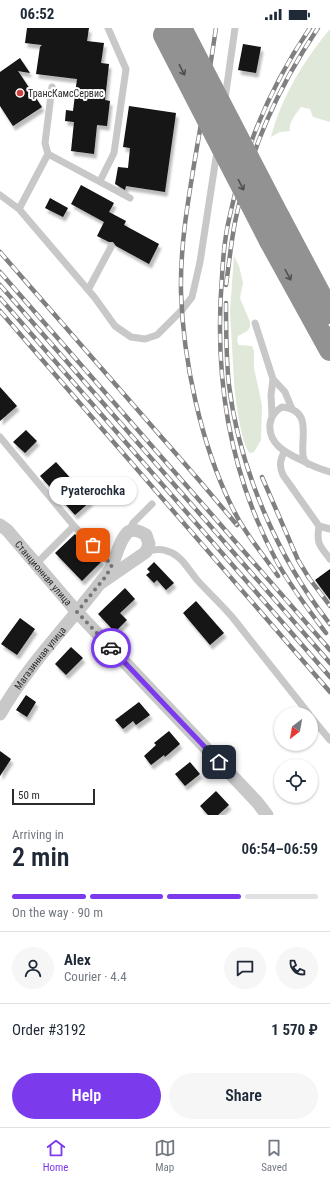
<!DOCTYPE html>
<html lang="en">
<head>
<meta charset="utf-8">
<style>
	:root { --surface:#fff; --page:#f6f6f7; --text:#1f2937; --muted:#747a83; --line:#e0e1e3; --accent:#7c3aed }
	body { margin:0; font-family:"Roboto Condensed",sans-serif; background:var(--page); color:var(--text); height:100vh; display:flex; flex-direction:column; font-size:15px; white-space:nowrap }
	* { box-sizing:border-box; margin:0 }
	p { font-size:13px; color:var(--muted) }
	.icon { flex:none; width:22px; height:22px; fill:none; stroke:currentColor; stroke-width:2; stroke-linecap:round; stroke-linejoin:round }
	.map { position:relative; height:787px; overflow:hidden }
	.details { display:flex; flex-direction:column; background:var(--surface); flex:1 }
	.details>* { flex:none }
	.needle { width:26px; rotate:211deg }
	.controls { position:absolute; left:274px; top:679px; display:grid; gap:8px }
	.controls a { display:grid; place-items:center; width:44px; height:44px; border-radius:50%; background:var(--surface); box-shadow:0 1px 3px #0004; font-size:20px }
	.scale { position:absolute; left:12px; bottom:10px; width:83px; box-sizing:border-box; padding-left:4px; border:2px solid #2b2b2b; border-top:0; font-size:11px; line-height:14px; white-space:nowrap; color:#2b2b2b; -webkit-text-stroke:3px #fff; paint-order:stroke }
	.pin { position:absolute; display:grid; place-items:center; width:34px; height:34px; color:#fff; margin:-17px; border-radius:8px; box-shadow:0 2px 6px #0006 }
	.courier { position:absolute; display:grid; place-items:center; width:40px; height:40px; margin:-20px; border:3px solid #7c3aed; border-radius:50%; background:#fff; color:#222; box-shadow:0 1px 5px #0007 }
	.bubble { position:absolute; height:28px; border-radius:14px; background:var(--surface); box-shadow:0 1px 3px #0004; font-size:13px; font-weight:600; line-height:28px; text-align:center }
	.overview em { font-style:normal; font-weight:600 }
	.overview div { display:flex; flex-direction:column-reverse }
	.overview { display:flex; align-items:center; justify-content:space-between; height:68px; padding:0 12px }
	h1 { font-size:26px; font-weight:600; line-height:30px }
	.bar { display:grid; grid-template-columns:repeat(4,1fr); gap:6px 4px; align-content:center; height:48px; padding:0 12px }
	.bar i { height:5px; border-radius:3px; background:var(--line) }
	.bar .selected { background:var(--accent) }
	.bar p { grid-column:span 4 }
	.line { display:flex; align-items:center; gap:10px; padding:0 12px; border-top:1px solid var(--line) }
	.line div { flex:1 }
	.round { display:grid; place-items:center; flex:none; width:42px; height:42px; border-radius:21px; background:var(--page) }
	.action { display:flex; gap:8px; margin-top:auto; padding:8px 12px }
	.action a { flex:1; height:46px; border-radius:24px; background:var(--accent); color:#fff; font-size:16px; font-weight:600; line-height:46px; text-align:center }
	.action a+a { background:var(--page); color:var(--text) }
	.status { display:flex; justify-content:space-between; align-items:center; height:28px; padding:0 20px; background:var(--surface); direction:ltr }
	.status svg { height:11px; fill:currentColor }
	.menu { display:flex; justify-content:space-around; align-items:center; height:56px; border-top:1px solid var(--line); background:var(--surface); font-size:11px; color:var(--muted) }
	.menu a { display:grid; justify-items:center; gap:2px }
	.menu .selected { color:var(--accent) }
	.map>svg:first-child { display:block }
	.green { fill:#e0e8da }
	.building { fill:#121212; filter:url(#shadow) }
	.lines { fill:none; stroke-linecap:round; stroke-linejoin:round }
	.lane { stroke:#c8c8c8; stroke-width:7 }
	.street { stroke:#c8c8c8; stroke-width:13 }
	.highway { stroke:#929292; stroke-width:22 }
	.rail-casing { stroke:#808080; stroke-width:4.5 }
	.rail { stroke:#fff; stroke-width:3; stroke-dasharray:9; stroke-linecap:butt }
	.highway-bridge { stroke:#929292; stroke-width:22 }
	.oneway { stroke:#4f4f4f }
	.done { stroke:#757575; stroke-width:4; stroke-dasharray:0 7.2 }
	.route { stroke:#7c3aed; stroke-width:5 }
	.poi-dot { fill:#d23f3e; stroke:#fff; stroke-width:1.5 }
	.labels { text-anchor:middle; dominant-baseline:central; stroke-width:4; stroke-linejoin:round; paint-order:stroke }
	.poi-label { font-size:10px; fill:#2b2b2b; stroke:#fff; text-anchor:start }
	.street-label { font-size:10px; fill:#2b2b2b; stroke:#fff }
</style>
</head>
<body>
<div class="status"><b>06:52</b><svg viewBox="0 0 49 12"><path d="M0 12V9h3v3zM5 12V6h3v6zM10 12V3h3v9zM15 12V0h3v12zM26 1h20v11H26zM47 4h2v5h-2z"/></svg></div>
<div class="map">
<svg width="330" height="787" viewBox="0 0 330 787">
	<defs>
		<filter id="shadow"><feDropShadow dx="2.5" dy="4.5" stdDeviation="1" flood-color="#0004"/></filter>
	</defs>
	<rect width="100%" height="100%" fill="#fff"/>
	<!-- green -->
	<path class="green" d="M330,1V94L313,89L310,81L301,79C296,86 288,95 290,103L280,104L271,109C281,70 304,32 330,1Z
		M234,228L239,238L243,255L240,270L250,294V299L247,303L238,308L237,314L239,317L252,318L254,323V340L262,377L261,412L254,424L250,425C241,417 235,368 234,355L230,283Z"/>
	<!-- building -->
	<path class="building" d="M27,0H89L87,13L104,15L101,35L109,36L105,72L110,73L107,98L97,97L94,126L71,123L74,94L65,93L66,82L73,83L77,51L36,46L40,19L42,17L25,15Z
		M243,16L261,19L256,45L238,42Z
		M20,30L30,45L18,43L42,79L13,98L0,78V44Z
		M129,78L176,85L165,164L126,158L125,162L115,156L118,139L128,140L130,120L123,119Z
		M81,157L114,175L109,184L126,193L124,197L159,216L149,236L116,218L113,214H109L97,208L104,194L71,176Z
		M50,170L68,180L63,189L45,180Z
		M0,359L17,378L0,393Z
		M26,402L37,413L25,425L13,414Z
		M56,434L91,473L75,487L40,448Z
		M75,506L102,533L82,553L55,525Z
		M154,534L174,555L166,562L157,552L154,555L146,547L150,544L147,541Z
		M330,541V572L315,552Z
		M125,560L135,571L120,585L127,592L115,604L98,586Z
		M196,573L224,605L210,617L183,585Z
		M20,590L35,601L17,627L1,616Z
		M71,619L83,630L66,647L55,636Z
		M26,667L36,674L27,689L16,682Z
		M139,674L150,687L136,697L133,693L123,701L115,692Z
		M169,703L180,716L165,729L164,727L151,737L144,728L156,717L154,715Z
		M0,723L11,731L0,748Z
		M190,734L200,746L185,758L175,746Z
		M216,763L229,777L218,787H208L200,778Z"/>
	<g class="lines">
		<!-- lane -->
		<path class="lane" d="M225,71L235,0
			M48,126L45,115L52,59
			M100,153L114,125L126,41L108,0
			M0,167L19,181L95,270L115,298L131,309L145,311L157,307L182,282L192,269L200,234L217,123
			M19,181L48,126L130,170
			M88,262L111,219
			M255,295L273,351L271,367L272,388
			M273,351L285,364L292,381
			M0,409L74,498L112,537
			M284,424C280,433 279,438 283,447L319,498L330,501
			M308,436L304,432L303,427C301,407 312,382 282,379C275,383 271,388 270,396C268,416 286,425 301,432C310,437 320,441 330,444
			M319,498C316,516 320,518 330,531
			M129,503L133,495L152,476
			M146,524C153,522 160,520 167,523C182,527 189,543 198,553C210,566 222,577 233,590L309,686
			M36,536L74,498
			M311,689L330,712"/>
		<!-- street -->
		<g class="street">
			<path id="s1" d="M0,497L7,502L77,584L257,774L267,787"/>
			<path id="s2" d="M0,686C29,635 72,593 107,546C116,535 117,515 127,505C132,500 140,503 146,507L149,516L146,524L98,557"/>
		</g>
		<!-- highway -->
		<path class="highway" d="M279,189L330,285
			M270,213L330,322"/>
		<!-- rail casing -->
		<g class="rail-casing">
			<path id="rail" d="M216,0C210,40 204,80 197,119C189,167 180,215 181,264C183,332 201,416 231,477C243,503 262,525 278,548
				M310,0C272,56 244,121 230,187C225,207 223,228 222,249C214,348 229,444 276,532C290,558 308,581 326,605
				M0,224L198,451L237,497
				M0,244L330,622
				M0,257L330,635
				M226,257C229,236 231,215 235,194C250,122 277,61 318,0
				M0,270L330,649
				M226,275C226,303 226,330 229,357C239,440 278,531 330,596
				M0,283L330,664
				M262,449L298,532L309,550L330,578"/>
		</g>
		<!-- rail -->
		<use href="#rail" class="rail"/>
		<!-- highway-bridge -->
		<path class="highway-bridge" d="M181,0L279,189
			M164,7L270,213"/>
	</g>
	<!-- one-way arrows -->
	<defs><path id="oneway-shaft" d="M-6 0H5M1.5-3L5.5 0L1.5 3" fill="none" stroke-width="1.6" stroke-linecap="round" stroke-linejoin="round"/></defs>
	<g class="oneway">
		<use href="#oneway-shaft" transform="translate(182 42) rotate(63)"/>
		<use href="#oneway-shaft" transform="translate(241 157) rotate(63)"/>
		<use href="#oneway-shaft" transform="translate(288 247) rotate(62)"/>
	</g>
	<g class="lines">
		<!-- done -->
		<path class="done" d="M93,517L112,537L106,548L77,584L111,620"/>
		<!-- route -->
		<path class="route" d="M111,620L219,734"/>
	</g>
	<!-- markers -->
	<circle class="poi-dot" cx="20" cy="65" r="4"/>
	<g class="labels">
		<!-- poi labels -->
		<g class="poi-label">
			<text x="28" y="65">ТрансКамсСервис</text>
		</g>
		<!-- street labels -->
		<g class="street-label">
			<text stroke="none"><textPath href="#s1" startOffset="65">Станционная улица</textPath></text>
			<text stroke="none"><textPath href="#s2" startOffset="69">Магазинная улица</textPath></text>
		</g>
	</g>
</svg>
<div class="controls">
<a><svg class="needle" viewBox="-14 -14 28 28"><path d="M0-13l5 13h-10z" fill="#e53935"/><path d="M0 13l5-13h-10z" fill="#747a83"/></svg></a>
<a><svg class="icon" aria-label="locate" viewBox="0 0 24 24"><circle cx="12" cy="12" r="6"/><path d="M12 2v4M12 18v4M2 12h4M18 12h4"/></svg></a>
</div>
<div class="scale">50 m</div>
<div class="pin" style="left:93px;top:517px;background:#ea580c"><svg class="icon" aria-label="bag" viewBox="0 0 24 24"><path d="M5 8h14l-1 12H6zM9 8a3 3 0 0 1 6 0"/></svg></div>
<div class="pin" style="left:219px;top:734px;background:#1f2937"><svg class="icon" aria-label="home" viewBox="0 0 24 24"><path d="M3 11l9-7 9 7M6 9v11h12V9"/></svg></div>
<div class="courier" style="left:111px;top:620px"><svg class="icon" aria-label="car" viewBox="0 0 24 24"><path d="M5 17H2v-5l4-1 3-4h7l3 4 3 1v5h-3M9 17h6M6 11h13"/><circle cx="7" cy="17" r="2"/><circle cx="17" cy="17" r="2"/></svg></div>
<div class="bubble" style="left:49px;top:449px;width:88px">Pyaterochka</div>
</div>
<section class="details">
<div class="overview"><div><h1>2 min</h1><p>Arriving in</p></div><em>06:54–06:59</em></div>
<div class="bar"><i class="selected"></i><i class="selected"></i><i class="selected"></i><i></i><p>On the way · 90 m</p></div>
<div class="line" style="height:72px"><a class="round"><svg class="icon" aria-label="person" viewBox="0 0 24 24"><circle cx="12" cy="8" r="4"/><path d="M4 21q1-7 8-7t8 7"/></svg></a><div><b>Alex</b><p>Courier · 4.4</p></div><a class="round"><svg class="icon" aria-label="chat" viewBox="0 0 24 24"><path d="M4 5h16v11H9l-5 4z"/></svg></a><a class="round"><svg class="icon" aria-label="phone" viewBox="0 0 24 24"><path d="M5 4h4l2 5-3 2q2 4 5 5l2-3 5 2v4C11 20 4 13 5 4z"/></svg></a></div>
<div class="line" style="height:52px"><div>Order #3192</div><b>1 570 ₽</b></div>
<div class="action"><a>Help</a><a>Share</a></div>
</section>
<nav class="menu">
<a class="selected"><svg class="icon" aria-label="home" viewBox="0 0 24 24"><path d="M3 11l9-7 9 7M6 9v11h12V9"/></svg>Home</a>
<a><svg class="icon" aria-label="map" viewBox="0 0 24 24"><path d="M3 6l6-2 6 2 6-2v14l-6 2-6-2-6 2zM9 4v14M15 6v14"/></svg>Map</a>
<a><svg class="icon" aria-label="saved" viewBox="0 0 24 24"><path d="M7 4h10v16l-5-4-5 4z"/></svg>Saved</a>
</nav>
</body>
</html>
